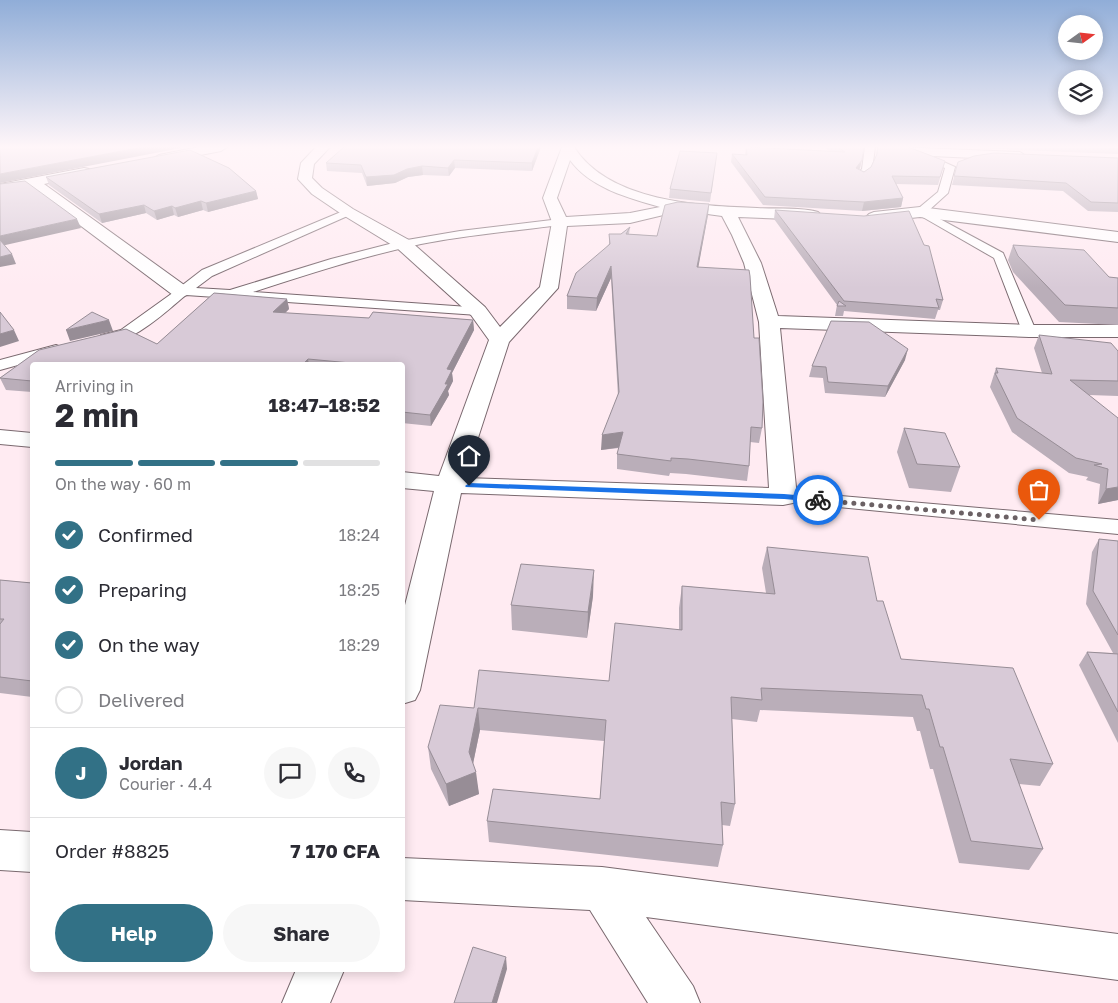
<!DOCTYPE html>
<html lang="en">
<head>
<meta charset="utf-8">
<style>
	:root { --surface:#fff; --page:#f7f7f7; --text:#2b2b33; --muted:#7c7c81; --line:#e1e1e2; --accent:#327186 }
	body { margin:0; font-family:"Golos Text",sans-serif; background:var(--page); color:var(--text); height:100vh; display:flex; flex-direction:column; font-size:19px; white-space:nowrap }
	* { box-sizing:border-box; margin:0 }
	p { font-size:16px; color:var(--muted) }
	.icon { flex:none; width:28px; height:28px; fill:none; stroke:currentColor; stroke-width:2; stroke-linecap:round; stroke-linejoin:round }
	.map { position:relative; flex:1; overflow:hidden }
	.panel { position:absolute; left:30px; top:362px; width:375px; height:610px; display:flex; flex-direction:column; background:var(--surface); border-radius:5px; box-shadow:0 2px 12px #0003 }
	.panel>* { flex:none }
	.needle { width:32px; rotate:75deg }
	.fabs { position:absolute; left:1058px; top:15px; display:grid; gap:10px }
	.fabs a { display:grid; place-items:center; width:45px; height:45px; border-radius:50%; background:var(--surface); box-shadow:0 2px 12px #0003; font-size:25px }
	.pin { position:absolute; display:grid; place-items:center; width:42px; height:42px; color:#fff; margin:-51px -21px; border-radius:50% 50% 50% 0; rotate:-45deg; box-shadow:0 0 5px #0007 }
	.pin .icon { rotate:45deg }
	.courier { position:absolute; display:grid; place-items:center; width:50px; height:50px; margin:-25px; border:4px solid #1a73e8; border-radius:50%; background:#fff; color:#222; box-shadow:0 1px 6px #0007 }
	.summary em { font-style:normal; font-weight:700 }
	.summary div { display:flex; flex-direction:column-reverse }
	.summary { display:flex; align-items:center; justify-content:space-between; height:85px; padding:0 25px }
	h1 { font-size:32px; font-weight:700; line-height:38px }
	.bar { display:grid; grid-template-columns:repeat(4,1fr); gap:8px 5px; align-content:center; height:60px; padding:0 25px }
	.bar i { height:6px; border-radius:4px; background:var(--line) }
	.bar .selected { background:var(--accent) }
	.bar p { grid-column:span 4 }
	.line { display:flex; align-items:center; gap:12px; padding:0 25px; border-top:1px solid var(--line) }
	.line div { flex:1 }
	.round { display:grid; place-items:center; flex:none; width:52px; height:52px; border-radius:26px; background:var(--page) }
	ol { padding:0 25px; list-style:none }
	li { display:flex; align-items:center; gap:15px; height:55px }
	li p { margin-inline-start:auto }
	li .icon { padding:5px; border-radius:50%; background:var(--accent); color:#fff; stroke-width:4 }
	li:last-child { color:var(--muted) }
	li i { width:28px; height:28px; border:2px solid var(--line); border-radius:50% }
	.button { display:flex; gap:10px; margin-top:auto; padding:10px 25px }
	.button a { flex:1; height:58px; border-radius:30px; background:var(--accent); color:#fff; font-size:20px; font-weight:700; line-height:58px; text-align:center }
	.button a+a { background:var(--page); color:var(--text) }
	.map>svg:first-child { display:block }
	.lines { fill:none; stroke-linecap:round; stroke-linejoin:round }
	.service-casing { stroke:#7a696f; stroke-width:2 }
	.minor-casing { stroke:#7a696f; stroke-width:2 }
	.service { fill:#fff; fill-rule:evenodd }
	.minor { fill:#fff; fill-rule:evenodd }
	.wall { fill:#baaeb9 }
	.shaded-wall { fill:#978d96 }
	.building { fill:#d8cad7; stroke:#978d96 }
	.route { fill:#1a73e8 }
	.done { stroke:#6b6164; stroke-width:5; stroke-dasharray:0 9 }
</style>
</head>
<body>
<div class="map">
<svg width="1118" height="1003" viewBox="0 0 1118 1003">
	<rect width="100%" height="100%" fill="#ffebf2"/>
	<g class="lines">
		<!-- service casing -->
		<g class="service-casing">
			<path id="service" d="M865,147H875C873,160 874,174 861,179L856,176L862,169Z
				M919,151L955,167L948,193L927,212L1003,253L1036,331L1034,334H1024L1022,331L994,258L914,212L938,192L945,168L916,156L914,154Z
				M348,209L354,212L352,214L212,276L196,288L230,290L331,259L401,241L460,231L560,219L566,222L560,225C514,231 467,235 421,244C364,256 308,274 253,292L483,308L485,311L483,314L478,315L186,295C165,312 129,348 101,341L99,338L101,335L121,330L174,292L175,288L180,287L202,270Z
				M56,345L61,347L64,350L61,353L0,370V360Z
				M783,491L1118,520V534L776,501L773,497L776,493Z"/>
		</g>
		<!-- minor casing -->
		<g class="minor-casing">
			<path id="minor" d="M199,147H227L221,151L159,163L152,159L159,155Z
				M316,147H330L314,164L312,178L322,188L353,209L409,240L485,307L500,327L540,287L552,222L543,198L562,147H574C609,202 700,206 757,208C777,209 799,207 818,212L821,215L818,218L813,220L738,217L761,263L778,316L1029,325H1118V337H1029L780,328L797,497L793,503L783,505L461,493L420,690L415,700L402,704V617L434,491L402,488V472L439,476L489,340L471,315L397,248L343,215L312,194L298,179L301,163ZM570,160C590,188 629,198 660,207L630,213L566,217L557,198ZM678,210L722,216L732,235L744,263L759,322L769,488L465,478L509,342L558,288L567,226L630,223L676,212Z
				M897,147L1020,152L1026,156L1020,160L910,155Z
				M84,168L89,169L91,172L89,175L44,184L187,287L189,291L187,295L180,297L173,295L29,187L0,192V184Z
				M920,207L1118,232V242L920,217L874,222L869,220L866,217L869,214L874,212Z
				M0,430L32,433V447L0,444Z
				M0,830L32,832V872L0,870Z
				M402,858L602,867L1118,934V980L646,917L693,986L700,1003H648L590,910L402,900Z
				M296,970H344L330,1003H282Z"/>
		</g>
		<!-- service -->
		<use href="#service" class="service"/>
		<!-- minor -->
		<use href="#minor" class="minor"/>
	</g>
	<!-- wall -->
	<path class="wall" d="M541,147L532,171L455,168L449,176L423,175L408,177L395,183L367,186L362,173L327,171L326,163Z
		M746,147L830,151L824,147H864L860,168L859,170L864,172L871,167L876,157L877,147H909L945,161L938,185L896,184L903,198L901,207L862,211L763,205L731,162L732,154L745,155Z
		M954,147H1118V154Z
		M717,153L710,202L669,198L670,189Z
		M1118,158V212L1088,211L1063,191L952,185L958,162Z
		M46,177L256,191L258,199L208,212L203,210L178,217L174,215L157,220L146,213L102,223L49,185Z
		M775,210L943,300L940,310H938L935,319L844,311L843,316H835L837,305L774,219Z
		M708,215L698,267L754,338L762,428L759,443L750,442L749,466L747,481L686,474L670,473L669,476L617,469V454L619,448L601,450L618,396L611,278L596,311L567,309V296L609,244V234H621L630,227L629,234L657,236Z
		M1013,245L1109,277L1118,278V325L1059,322L1013,272L1008,260Z
		M214,293L287,299L289,309L285,313L369,318L373,312L473,320L474,330L452,373L453,381L448,391L449,395L431,426L402,423V365H32V392L6,390L0,378L39,350L126,329L157,344Z
		M1039,335L1118,351V396L1089,395L1118,500L1098,504L1100,484L1086,480L1088,477L1069,473L1012,432L990,387L996,368L1042,373L1034,348Z
		M905,360L885,397L825,393L823,378L809,377L812,366Z
		M904,428L960,467L951,492L909,488L897,452Z
		M1099,539L1118,541V743L1079,665L1087,652L1113,653L1086,604L1092,552Z
		M767,547L877,601L901,659L1053,764L1040,786L1019,784L1043,849L1029,870L959,863L933,769H930L920,731H917L913,717L760,710L757,722L732,719L735,804L730,826L722,825L723,845L718,867L489,842L487,821L600,799L604,741L480,730L473,764L479,794L449,806L431,769L428,747L474,708L609,681L679,630V608L682,586L766,593L762,568Z
		M0,580L32,583V697L0,693Z
		M593,596L587,638L512,630L511,605Z"/>
	<!-- shaded-wall -->
	<path class="shaded-wall" d="M143,147H186L0,183V174Z
		M538,147H541L532,171V163Z
		M454,160L455,168L449,176L448,168Z
		M862,160L860,168L854,176L856,168Z
		M422,166L423,175L408,177L395,183L367,186L366,177Z
		M256,191L258,199L208,212L206,203Z
		M903,198L901,207L862,211L864,202Z
		M201,201L203,210L178,217L175,208Z
		M709,204L708,215L696,280L697,267Z
		M144,205L146,213L102,223L99,214Z
		M172,206L174,215L157,220L154,211Z
		M77,219L81,228L1,246L0,244V236Z
		M12,254L16,264L0,267V257Z
		M611,266V278L596,311L597,298Z
		M287,299L289,309L275,323L273,312Z
		M109,320L113,331L70,341L66,330Z
		M473,320L474,330L452,373L453,381L448,391L449,395L431,426L430,415L445,384L447,369Z
		M14,330L19,341L0,347V334Z
		M908,349L905,360L885,397L888,386Z
		M308,359L309,365H302Z
		M623,432L622,447L601,450L602,435Z
		M1118,487V500L1098,504L1106,489Z
		M594,570L593,596L587,638L588,612Z
		M478,708L480,730L471,773L469,752Z
		M476,772L479,794L449,806L446,784Z
		M506,957L507,969L497,1003H492Z"/>
	<!-- building -->
	<path class="building" d="M0,147H143L0,174Z
		M344,147H538L532,163L454,160L448,168L422,166L407,169L394,175L366,177L361,165L326,163Z
		M746,147L845,152L838,147H864L862,160L856,168L864,172L871,167L877,154L878,147H908L945,161L940,177L892,176L903,198L864,202L765,197L732,154L747,155Z
		M190,150L229,168L256,191L206,203L201,201L175,208L172,206L154,211L144,205L99,214L46,177Z
		M680,151L717,153L711,193L670,189Z
		M994,153L1118,158V203L1091,202L1066,183L954,176L958,162L974,156Z
		M25,181L77,219L0,236V184Z
		M678,202L709,204L697,267L749,270L750,276L754,338H759L763,402L762,428L751,427L749,466L688,459L671,458V461L617,454L623,432L602,435L619,392L611,266L597,298L567,296L576,273L610,244L609,234H621L630,227L626,234L657,236L665,205Z
		M775,210L864,216L909,211L924,245L929,246L943,300L936,299L939,308L844,301Z
		M0,240L12,254L0,257Z
		M1013,245L1084,250L1109,277L1118,278V308L1065,305L1018,256Z
		M214,293L287,299L273,312L369,318L373,312L473,320L447,369L452,370L445,384H448L430,415L402,412V365H372L308,359L302,365H32V381L0,378L39,350L126,329L157,344Z
		M839,301L846,306H837Z
		M0,312L14,330L0,334Z
		M92,312L109,320L66,330Z
		M831,321L869,322L908,349L888,386L828,382L826,367L812,366Z
		M1039,335L1111,343L1118,351V381L1070,380L1118,418V487L1106,489L1108,469L1094,465L1102,464L1076,458L1017,418L995,373H998L996,368L1052,374Z
		M904,428L945,433L960,467L917,464Z
		M1099,539L1118,541V635L1093,591Z
		M767,547L868,557L877,601H883L901,659L1013,668L1053,764L1010,759L1043,849L971,841L943,747H940L929,709H926L922,695L761,688L762,700L731,697L735,804L721,802L723,845L487,821L493,789L600,799L606,720L478,708L469,752L476,772L446,784L428,747L440,705L474,708L479,670L609,681L615,623L682,630V586L775,594Z
		M521,564L594,570L588,612L511,605Z
		M0,580L32,583V681L0,677V624L4,619H0Z
		M1087,652L1118,654V712Z
		M473,947L506,957L492,1003H454Z"/>
	<!-- sky -->
	<linearGradient id="sky" x2="0" y2="1"><stop stop-color="#90add8"/><stop offset="0.51" stop-color="#fff6f9"/><stop offset="1" stop-color="#fff6f9" stop-opacity="0"/></linearGradient>
	<rect width="1118" height="288" fill="url(#sky)"/>
	<!-- route -->
	<path class="route" d="M469,483L784,494L818,497L823,500L818,502L784,499L466,487L465,486Z"/>
	<g class="lines">
		<!-- done -->
		<path class="done" d="M818,500L1039,520"/>
	</g>
</svg>
<div class="fabs">
<a><svg class="needle" viewBox="-14 -14 28 28"><path d="M0-13l5 13h-10z" fill="#e53935"/><path d="M0 13l5-13h-10z" fill="#7c7c81"/></svg></a>
<a><svg class="icon" aria-label="layers" viewBox="0 0 24 24"><path d="M12 4l9 5-9 5-9-5zM3 14l9 5 9-5"/></svg></a>
</div>
<div class="pin" style="left:1039px;top:520px;background:#ea580c"><svg class="icon" aria-label="bag" viewBox="0 0 24 24"><path d="M5 8h14l-1 12H6zM9 8a3 3 0 0 1 6 0"/></svg></div>
<div class="pin" style="left:469px;top:486px;background:#1f2937"><svg class="icon" aria-label="home" viewBox="0 0 24 24"><path d="M3 11l9-7 9 7M6 9v11h12V9"/></svg></div>
<div class="courier" style="left:818px;top:500px"><svg class="icon" aria-label="bike" viewBox="0 0 24 24"><circle cx="6" cy="16" r="4"/><circle cx="18" cy="16" r="4"/><path d="M6 16l4-8h5l3 8M10 8l3 8H6M13 5h3"/></svg></div>
<section class="panel">
<div class="summary"><div><h1>2 min</h1><p>Arriving in</p></div><em>18:47–18:52</em></div>
<div class="bar"><i class="selected"></i><i class="selected"></i><i class="selected"></i><i></i><p>On the way · 60 m</p></div>
<ol>
<li><svg class="icon" aria-label="check" viewBox="0 0 24 24"><path d="M5 12l5 5 9-10"/></svg>Confirmed<p>18:24</p></li>
<li><svg class="icon" aria-label="check" viewBox="0 0 24 24"><path d="M5 12l5 5 9-10"/></svg>Preparing<p>18:25</p></li>
<li><svg class="icon" aria-label="check" viewBox="0 0 24 24"><path d="M5 12l5 5 9-10"/></svg>On the way<p>18:29</p></li>
<li><i></i>Delivered</li>
</ol>
<div class="line" style="height:90px"><b class="round" style="background:var(--accent);color:#fff">J</b><div><b>Jordan</b><p>Courier · 4.4</p></div><a class="round"><svg class="icon" aria-label="chat" viewBox="0 0 24 24"><path d="M4 5h16v11H9l-5 4z"/></svg></a><a class="round"><svg class="icon" aria-label="phone" viewBox="0 0 24 24"><path d="M5 4h4l2 5-3 2q2 4 5 5l2-3 5 2v4C11 20 4 13 5 4z"/></svg></a></div>
<div class="line" style="height:65px"><div>Order #8825</div><b>7 170 CFA</b></div>
<div class="button"><a>Help</a><a>Share</a></div>
</section>
</div>
</body>
</html>
